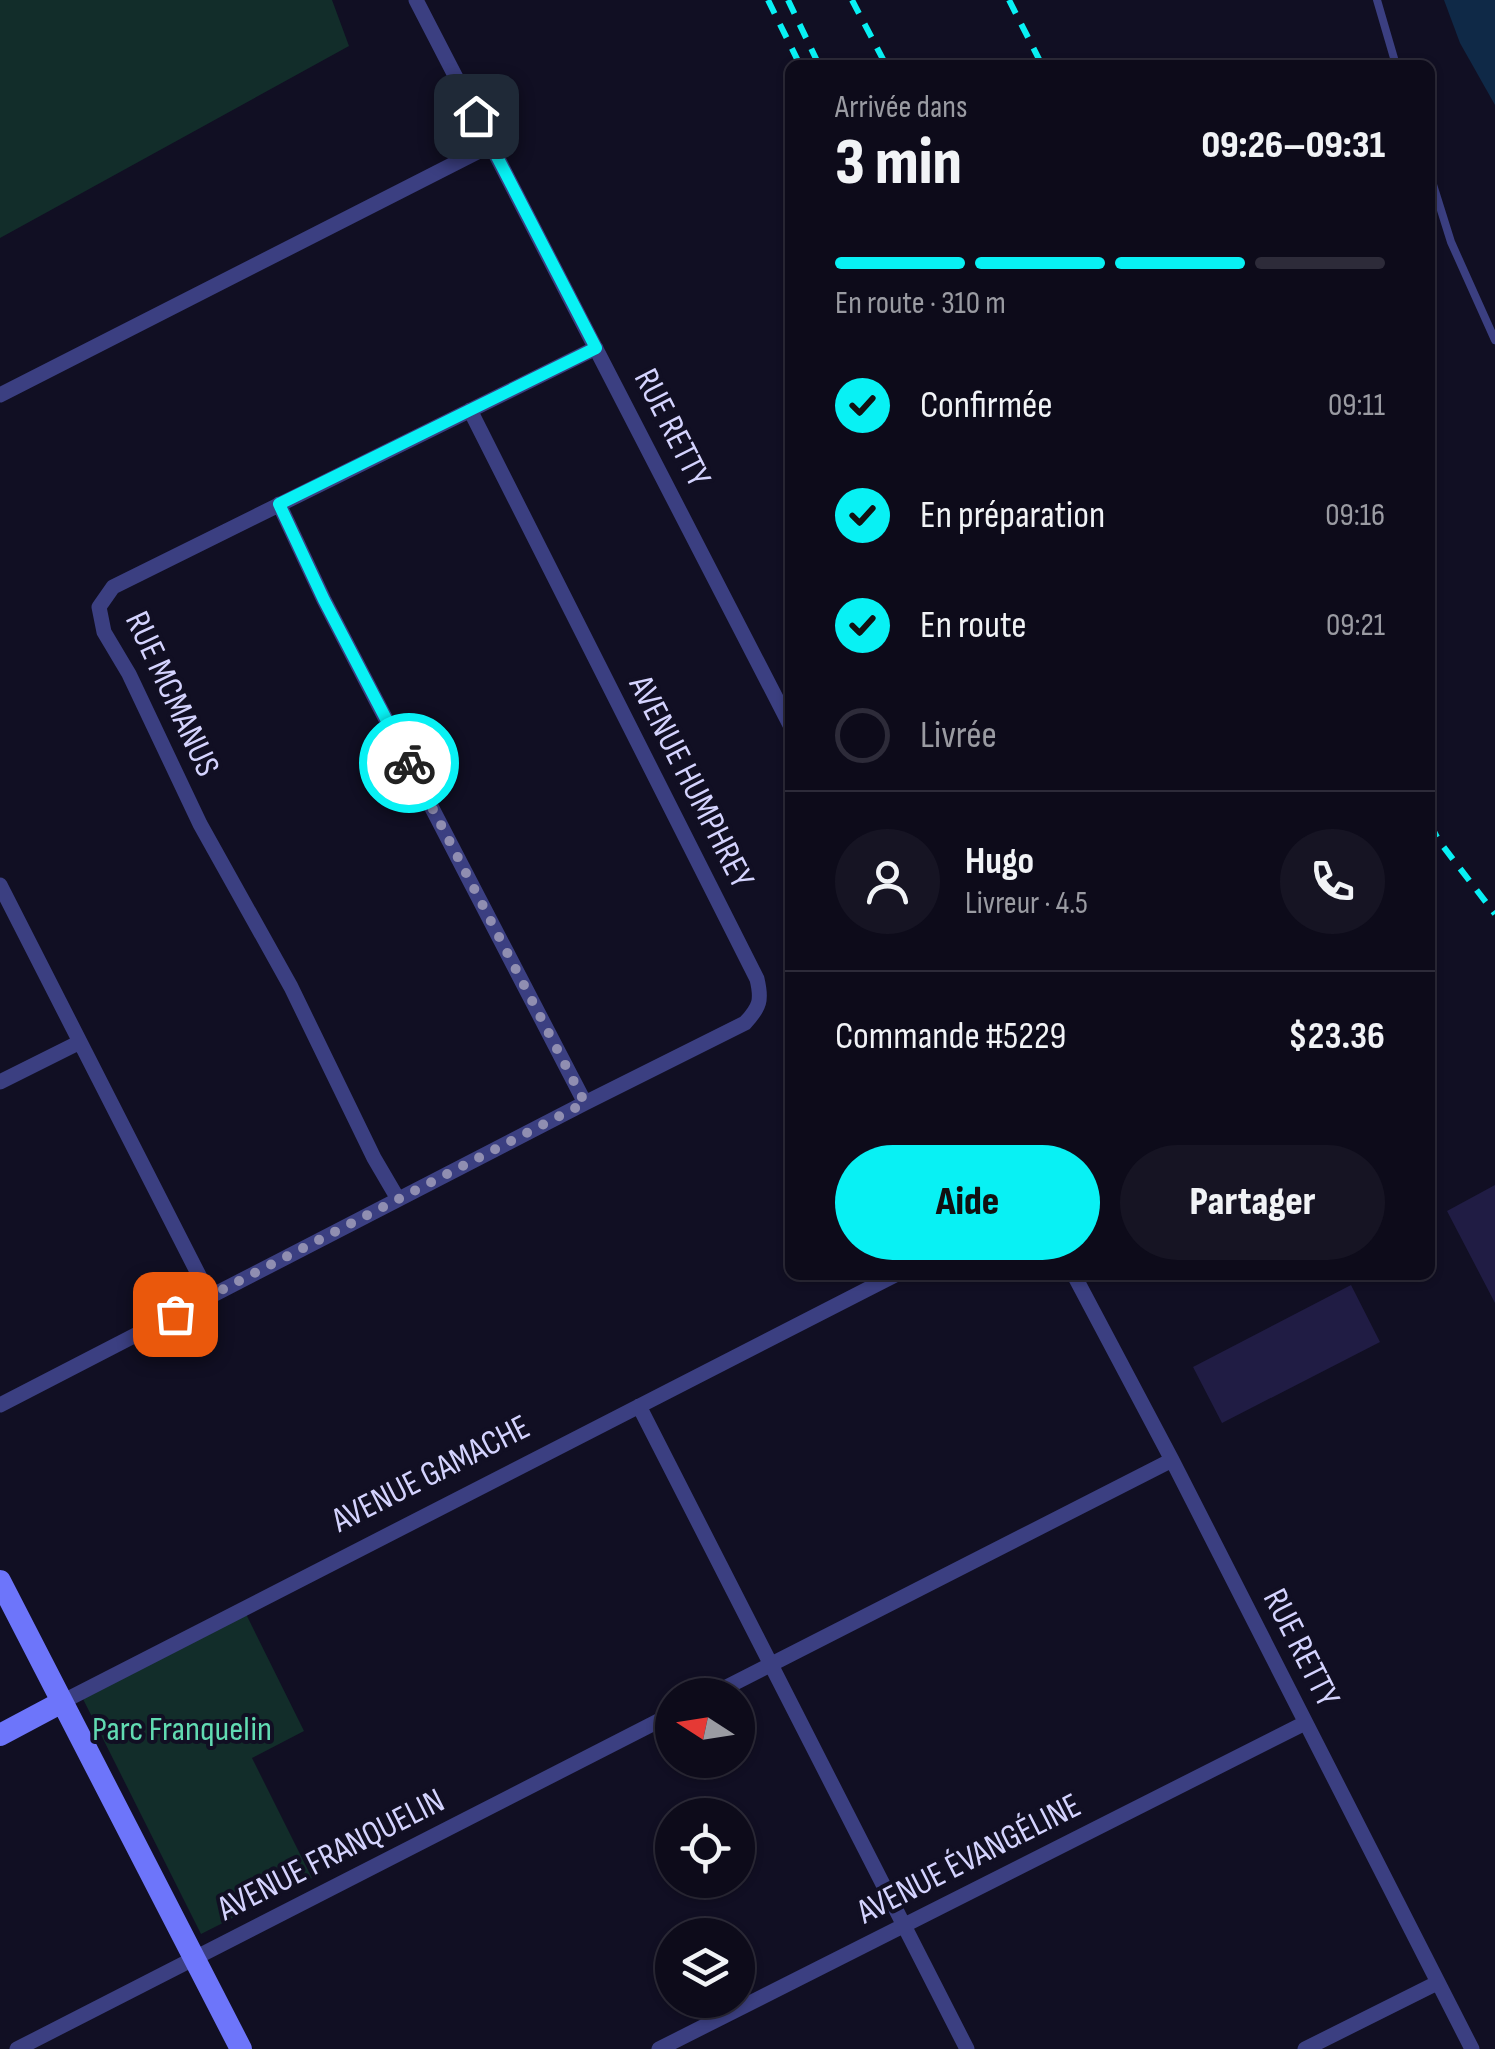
<!DOCTYPE html>
<html lang="fr">
<head>
<meta charset="utf-8">
<style>
	:root { --surface:#0d0b1a; --page:#161423; --text:#f1f3f6; --muted:#9a9ba2; --line:#2d2b39; --accent:#08f1f4 }
	body { margin:0; font-family:"Sofia Sans Condensed",sans-serif; background:var(--page); color:var(--text); height:100vh; display:flex; flex-direction:column; font-size:38px; white-space:nowrap }
	* { box-sizing:border-box; margin:0 }
	p { font-size:32px; color:var(--muted) }
	.icon { flex:none; width:55px; height:55px; fill:none; stroke:currentColor; stroke-width:2; stroke-linecap:round; stroke-linejoin:round }
	.map { position:relative; flex:1; overflow:hidden }
	.sheet { position:absolute; left:785px; top:60px; width:650px; height:1220px; display:flex; flex-direction:column; background:var(--surface); border-radius:15px; box-shadow:0 2px 8px #0004,0 0 0 2px var(--line) }
	.sheet>* { flex:none }
	.needle { width:65px; rotate:282deg }
	.tools { position:absolute; left:655px; top:1678px; display:grid; gap:20px }
	.tools a { display:grid; place-items:center; width:100px; height:100px; border-radius:50%; background:var(--surface); box-shadow:0 2px 8px #0004,0 0 0 2px var(--line); font-size:50px }
	.pin { position:absolute; display:grid; place-items:center; width:85px; height:85px; color:#fff; margin:-42px; border-radius:20px; box-shadow:0 5px 15px #0006 }
	.courier { position:absolute; display:grid; place-items:center; width:100px; height:100px; margin:-50px; border:8px solid #08f1f4; border-radius:50%; background:#fff; color:#222; box-shadow:0 2px 12px #0007 }
	.overview em { font-style:normal; font-weight:800 }
	.overview div { display:flex; flex-direction:column-reverse }
	.overview { display:flex; align-items:center; justify-content:space-between; height:170px; padding:0 50px }
	h1 { font-size:65px; font-weight:800; line-height:75px }
	.bar { display:grid; grid-template-columns:repeat(4,1fr); gap:15px 10px; align-content:center; height:120px; padding:0 50px }
	.bar i { height:12px; border-radius:8px; background:var(--line) }
	.bar .active { background:var(--accent) }
	.bar p { grid-column:span 4 }
	.line { display:flex; align-items:center; gap:25px; padding:0 50px; border-top:2px solid var(--line) }
	.line div { flex:1 }
	.round { display:grid; place-items:center; flex:none; width:105px; height:105px; border-radius:52px; background:var(--page) }
	ol { padding:0 50px; list-style:none }
	li { display:flex; align-items:center; gap:30px; height:110px }
	li p { margin-inline-start:auto }
	li .icon { padding:10px; border-radius:50%; background:var(--accent); color:#111; stroke-width:4 }
	li:last-child { color:var(--muted) }
	li i { width:55px; height:55px; border:5px solid var(--line); border-radius:50% }
	.primary-button { display:flex; gap:20px; margin-top:auto; padding:20px 50px }
	.primary-button a { flex:1; height:115px; border-radius:60px; background:var(--accent); color:#111; font-size:40px; font-weight:800; line-height:115px; text-align:center }
	.primary-button a+a { background:var(--page); color:var(--text) }
	.map>svg:first-child { display:block }
	.green { fill:#122d2a }
	.water { fill:#0f2947 }
	.building { fill:#201c44 }
	.lines { fill:none; stroke-linecap:round; stroke-linejoin:round }
	.lane { stroke:#3b3f81; stroke-width:8 }
	.street { stroke:#3b3f81; stroke-width:15 }
	.secondary { stroke:#6d75fa; stroke-width:22 }
	.rail { stroke:#08f1f4; stroke-width:6; stroke-dasharray:15 12; stroke-linecap:butt }
	.done { stroke:#908eb1; stroke-width:10; stroke-dasharray:0 18 }
	.route { stroke:#08f1f4; stroke-width:12 }
	.labels { text-anchor:middle; dominant-baseline:central; stroke-width:8; stroke-linejoin:round; paint-order:stroke }
	.street-label { font-size:35px; fill:#d4d3fe; stroke:#110f23 }
	.park-label { font-size:35px; fill:#61dbb2; stroke:#110f23 }
</style>
</head>
<body>
<div class="map">
<svg width="1495" height="2049" viewBox="0 0 1495 2049">
	<rect width="100%" height="100%" fill="#110f23"/>
	<!-- green -->
	<path class="green" d="M0,0H332L349,46L0,238Z
		M246,1614L304,1731L252,1758L312,1878L201,1934L82,1697Z"/>
	<!-- water -->
	<path class="water" d="M1444,0H1495V105L1460,43Z"/>
	<!-- building -->
	<path class="building" d="M1495,1185V1303L1447,1211Z
		M1351,1285L1380,1342L1222,1423L1193,1367Z"/>
	<g class="lines">
		<!-- lane -->
		<path class="lane" d="M1377,0L1396,65
			M1430,175L1451,242L1495,340"/>
		<!-- street -->
		<path class="street" d="M416,0L790,725
			M0,395L491,145
			M279,504L324,600L585,1103
			M0,885L210,1297
			M0,1082L80,1042
			M398,1199L374,1158L291,987L200,824L129,674L104,632L99,607L113,587L596,348
			M1074,1275L1172,1460L1472,2049
			M0,1405L585,1103L745,1023C760,1007 762,1000 757,979L470,410
			M639,1406L967,2049
			M711,1695L1172,1460
			M62,1702L895,1275
			M17,2049L672,1714
			M659,2049L1305,1723
			M1305,2049L1437,1983"/>
		<!-- secondary -->
		<path class="secondary" d="M0,1581L241,2049
			M0,1735L62,1702"/>
		<!-- rail -->
		<path class="rail" d="M768,0L800,65
			M788,0L819,65
			M852,0L886,65
			M1009,0L1042,65
			M1430,824L1439,841L1495,914"/>
	</g>
	<g class="lines">
		<!-- done -->
		<path class="done" d="M175,1314L585,1103L409,763"/>
		<!-- route -->
		<path class="route" d="M409,763L324,600L279,504L596,348L476,116"/>
	</g>
	<g class="labels">
		<!-- street labels -->
		<g class="street-label">
			<text transform="translate(672 428) rotate(63)">RUE RETTY</text>
			<text transform="translate(172 694) rotate(65)">RUE MCMANUS</text>
			<text transform="translate(691 782) rotate(63)">AVENUE HUMPHREY</text>
			<text transform="translate(431 1474) rotate(-27)">AVENUE GAMACHE</text>
			<text transform="translate(1301 1648) rotate(63)">RUE RETTY</text>
			<text transform="translate(331 1855) rotate(-27)">AVENUE FRANQUELIN</text>
			<text transform="translate(969 1859) rotate(-27)">AVENUE ÉVANGÉLINE</text>
		</g>
		<!-- park labels -->
		<g class="park-label">
			<text x="182" y="1729">Parc Franquelin</text>
		</g>
	</g>
</svg>
<div class="tools">
<a><svg class="needle" viewBox="-14 -14 28 28"><path d="M0-13l5 13h-10z" fill="#e53935"/><path d="M0 13l5-13h-10z" fill="#9a9ba2"/></svg></a>
<a><svg class="icon" aria-label="locate" viewBox="0 0 24 24"><circle cx="12" cy="12" r="6"/><path d="M12 2v4M12 18v4M2 12h4M18 12h4"/></svg></a>
<a><svg class="icon" aria-label="layers" viewBox="0 0 24 24"><path d="M12 4l9 5-9 5-9-5zM3 14l9 5 9-5"/></svg></a>
</div>
<div class="pin" style="left:175px;top:1314px;background:#ea580c"><svg class="icon" aria-label="bag" viewBox="0 0 24 24"><path d="M5 8h14l-1 12H6zM9 8a3 3 0 0 1 6 0"/></svg></div>
<div class="pin" style="left:476px;top:116px;background:#1f2937"><svg class="icon" aria-label="home" viewBox="0 0 24 24"><path d="M3 11l9-7 9 7M6 9v11h12V9"/></svg></div>
<div class="courier" style="left:409px;top:763px"><svg class="icon" aria-label="bike" viewBox="0 0 24 24"><circle cx="6" cy="16" r="4"/><circle cx="18" cy="16" r="4"/><path d="M6 16l4-8h5l3 8M10 8l3 8H6M13 5h3"/></svg></div>
<section class="sheet">
<div class="overview"><div><h1>3 min</h1><p>Arrivée dans</p></div><em>09:26–09:31</em></div>
<div class="bar"><i class="active"></i><i class="active"></i><i class="active"></i><i></i><p>En route · 310 m</p></div>
<ol>
<li><svg class="icon" aria-label="check" viewBox="0 0 24 24"><path d="M5 12l5 5 9-10"/></svg>Confirmée<p>09:11</p></li>
<li><svg class="icon" aria-label="check" viewBox="0 0 24 24"><path d="M5 12l5 5 9-10"/></svg>En préparation<p>09:16</p></li>
<li><svg class="icon" aria-label="check" viewBox="0 0 24 24"><path d="M5 12l5 5 9-10"/></svg>En route<p>09:21</p></li>
<li><i></i>Livrée</li>
</ol>
<div class="line" style="height:180px"><a class="round"><svg class="icon" aria-label="person" viewBox="0 0 24 24"><circle cx="12" cy="8" r="4"/><path d="M4 21q1-7 8-7t8 7"/></svg></a><div><b>Hugo</b><p>Livreur · 4.5</p></div><a class="round"><svg class="icon" aria-label="phone" viewBox="0 0 24 24"><path d="M5 4h4l2 5-3 2q2 4 5 5l2-3 5 2v4C11 20 4 13 5 4z"/></svg></a></div>
<div class="line" style="height:130px"><div>Commande #5229</div><b>$23.36</b></div>
<div class="primary-button"><a>Aide</a><a>Partager</a></div>
</section>
</div>
</body>
</html>
